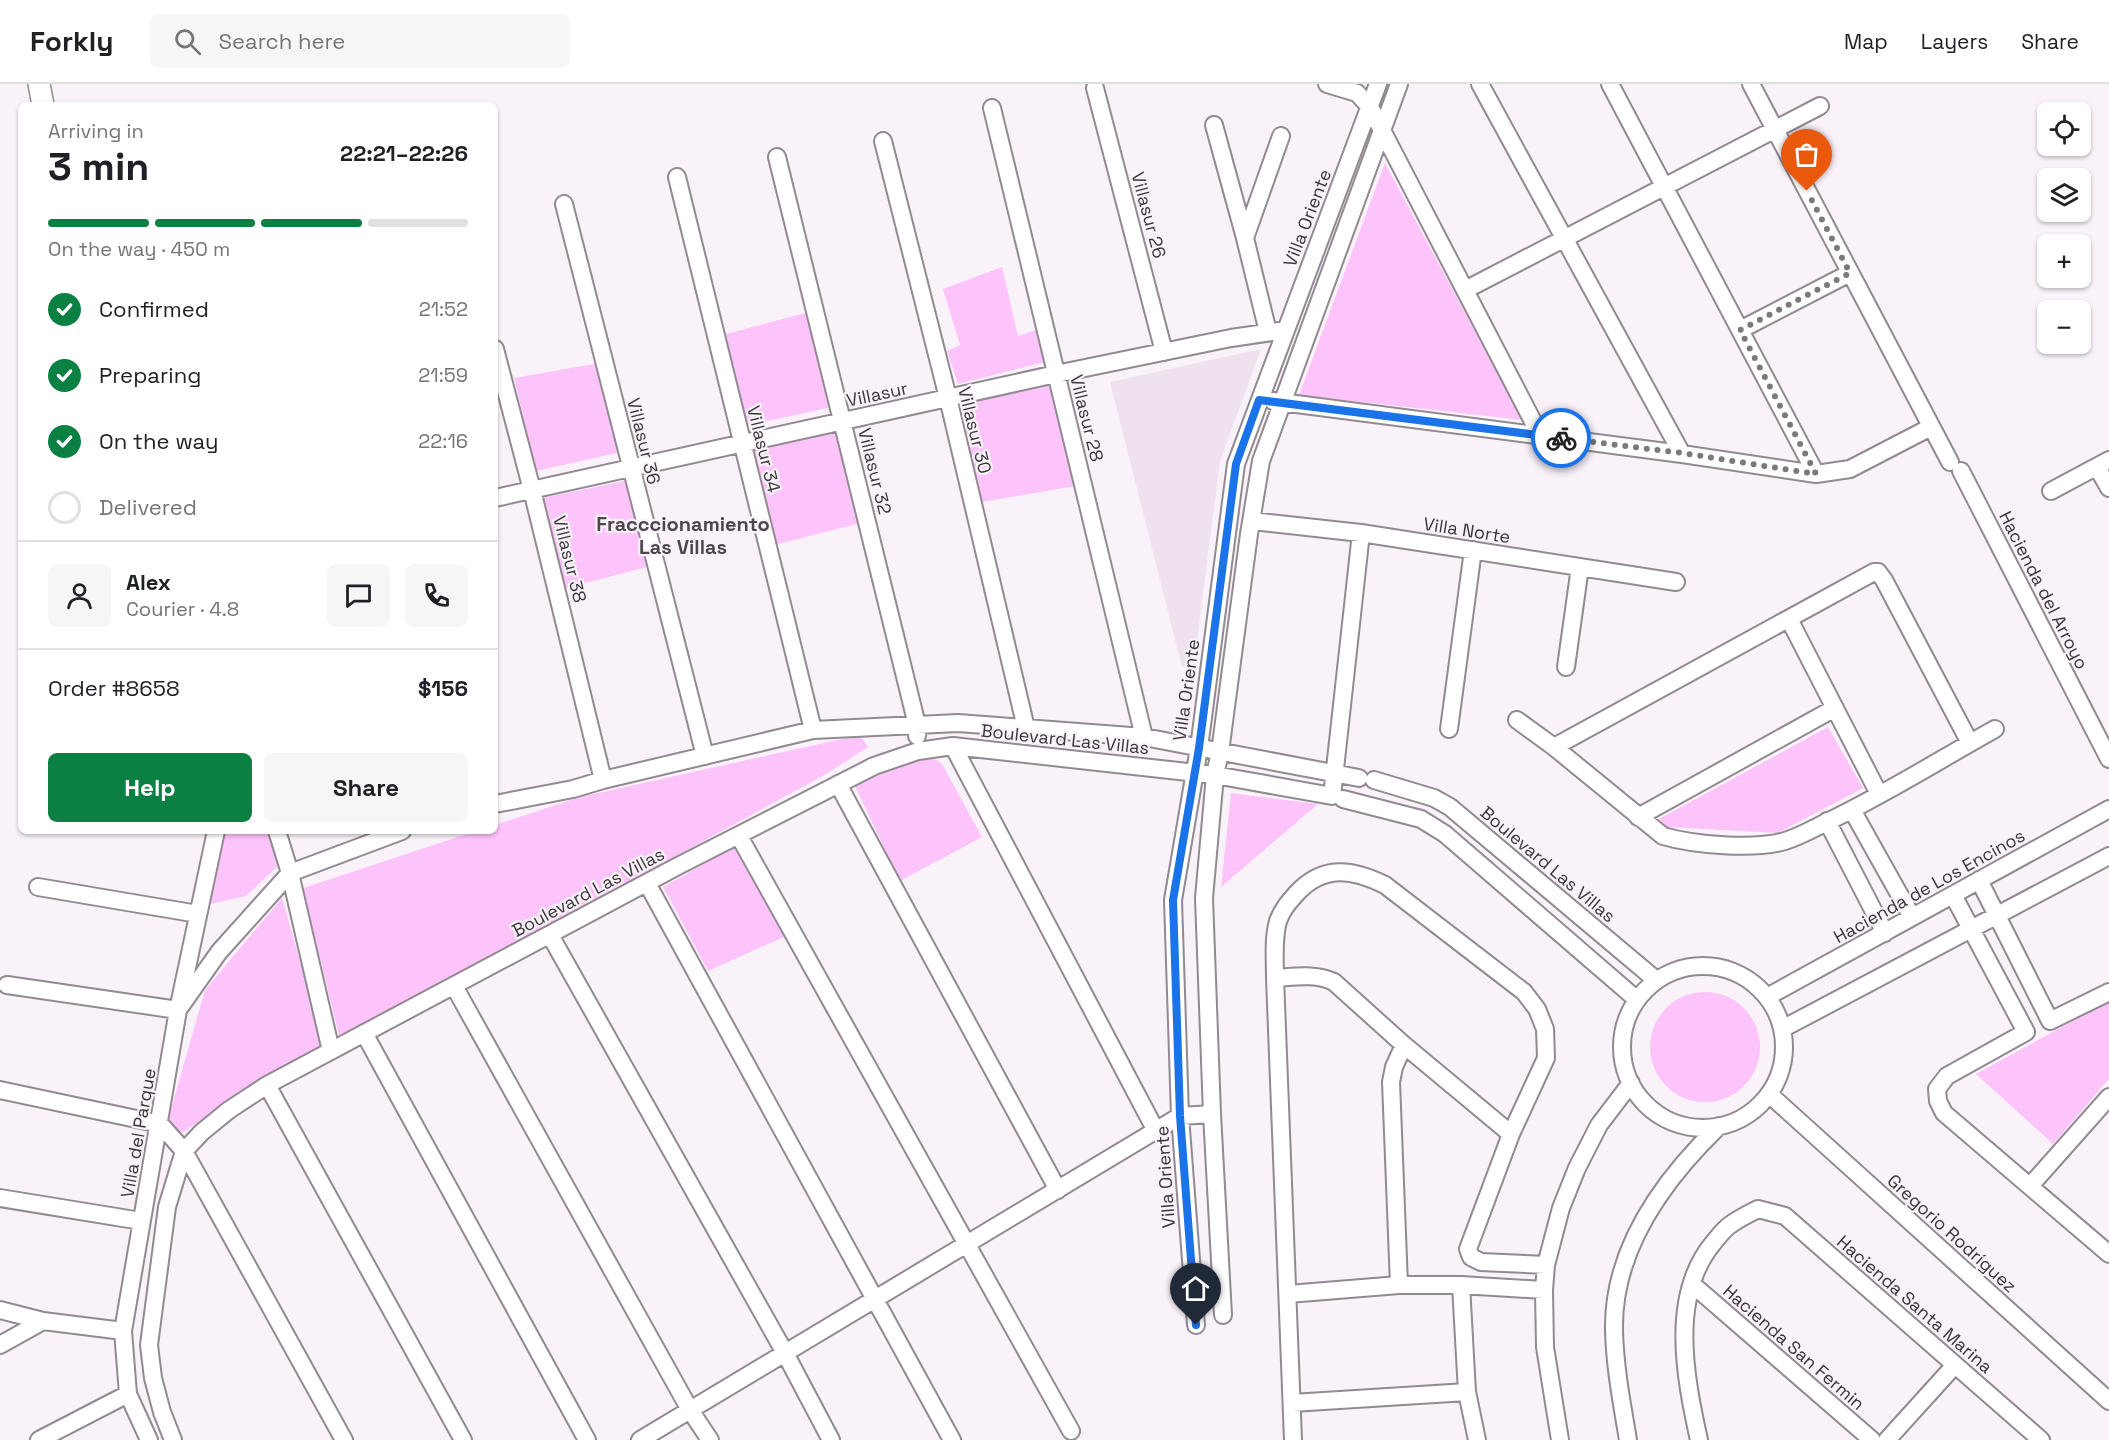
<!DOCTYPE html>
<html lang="en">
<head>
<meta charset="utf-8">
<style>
	:root { --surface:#fff; --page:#f6f6f6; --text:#202124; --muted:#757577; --line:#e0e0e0; --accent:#0b8043 }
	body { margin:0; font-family:"Space Grotesk",sans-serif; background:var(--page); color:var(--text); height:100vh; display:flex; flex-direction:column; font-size:22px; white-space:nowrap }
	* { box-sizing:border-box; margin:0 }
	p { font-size:20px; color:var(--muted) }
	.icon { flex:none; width:33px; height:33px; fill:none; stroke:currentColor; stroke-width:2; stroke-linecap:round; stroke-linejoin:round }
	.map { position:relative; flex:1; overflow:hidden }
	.sheet { position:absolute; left:18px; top:18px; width:480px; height:732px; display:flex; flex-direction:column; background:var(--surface); border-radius:9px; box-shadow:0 2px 4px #0004 }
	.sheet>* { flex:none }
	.buttons { position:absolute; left:2037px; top:18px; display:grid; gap:12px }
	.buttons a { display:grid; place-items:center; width:54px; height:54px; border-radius:9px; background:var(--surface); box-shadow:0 2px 4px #0004; font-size:30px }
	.pin { position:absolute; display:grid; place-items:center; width:51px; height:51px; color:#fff; margin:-62px -26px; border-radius:50% 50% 50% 0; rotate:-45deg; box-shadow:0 0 6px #0007 }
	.pin .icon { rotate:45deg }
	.courier { position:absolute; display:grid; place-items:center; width:60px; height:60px; margin:-30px; border:4px solid #1a73e8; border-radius:50%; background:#fff; color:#222; box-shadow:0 2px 8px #0007 }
	.head em { font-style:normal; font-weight:800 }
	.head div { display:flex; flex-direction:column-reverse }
	.head { display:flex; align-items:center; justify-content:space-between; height:102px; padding:0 30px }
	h1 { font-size:39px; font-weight:800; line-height:45px }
	.bar { display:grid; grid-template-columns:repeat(4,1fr); gap:9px 6px; align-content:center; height:72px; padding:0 30px }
	.bar i { height:8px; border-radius:4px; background:var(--line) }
	.bar .active { background:var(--accent) }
	.bar p { grid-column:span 4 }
	.line { display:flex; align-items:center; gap:15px; padding:0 30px; border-top:2px solid var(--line) }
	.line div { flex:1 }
	.round { display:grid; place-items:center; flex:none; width:63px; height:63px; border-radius:9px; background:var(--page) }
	ol { padding:0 30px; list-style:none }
	li { display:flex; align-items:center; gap:18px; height:66px }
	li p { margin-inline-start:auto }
	li .icon { padding:6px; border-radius:50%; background:var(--accent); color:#fff; stroke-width:4 }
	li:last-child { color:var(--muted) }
	li i { width:33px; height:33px; border:3px solid var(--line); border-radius:50% }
	.button { display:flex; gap:12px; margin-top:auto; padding:12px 30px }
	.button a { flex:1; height:69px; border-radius:9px; background:var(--accent); color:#fff; font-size:24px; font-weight:800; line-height:69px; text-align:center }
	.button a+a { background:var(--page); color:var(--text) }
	header { display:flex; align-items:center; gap:36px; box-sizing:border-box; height:84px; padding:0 30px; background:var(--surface); border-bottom:2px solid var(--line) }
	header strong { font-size:28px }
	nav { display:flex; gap:33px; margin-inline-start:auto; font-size:21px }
	.search { width:420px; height:54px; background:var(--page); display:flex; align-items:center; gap:15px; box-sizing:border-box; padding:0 21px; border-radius:9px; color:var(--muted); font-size:22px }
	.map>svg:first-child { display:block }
	.built { fill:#efe2ee }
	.green { fill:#fdc4fb }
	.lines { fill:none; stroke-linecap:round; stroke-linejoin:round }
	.minor-casing { stroke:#918a90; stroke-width:20 }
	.tertiary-casing { stroke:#918a90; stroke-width:24 }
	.minor { stroke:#fff; stroke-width:16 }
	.tertiary { stroke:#fff; stroke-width:21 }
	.done { stroke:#7c787c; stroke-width:6; stroke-dasharray:0 10.8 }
	.route { stroke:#1a73e8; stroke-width:8 }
	.labels { text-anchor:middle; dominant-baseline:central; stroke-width:4.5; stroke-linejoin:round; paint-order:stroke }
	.street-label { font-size:18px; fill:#383638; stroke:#f9f2f9 }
	.neighbourhood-label { font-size:20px; font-weight:bold; fill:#4d474d; stroke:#f9f2f9 }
</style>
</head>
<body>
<header>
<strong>Forkly</strong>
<div class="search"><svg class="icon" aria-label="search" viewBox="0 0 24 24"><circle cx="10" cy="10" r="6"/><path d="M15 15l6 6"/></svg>Search here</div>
<nav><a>Map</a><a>Layers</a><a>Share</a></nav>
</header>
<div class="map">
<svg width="2109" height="1356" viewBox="0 0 2109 1356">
	<rect width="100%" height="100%" fill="#f9f2f9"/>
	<!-- built -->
	<path class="built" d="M1261,265L1220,377L1194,580L1182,583L1110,298Z"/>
	<!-- green -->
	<path class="green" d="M1385,79L1522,336L1299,311Z
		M1002,183L1018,252L1036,246L1045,278L958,300L947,267L960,261L943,205Z
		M809,228L832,323L745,342L722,251Z
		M600,279L621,368L536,387L514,294Z
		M1051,300L1075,402L982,418L960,319Z
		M840,345L861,439L774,461L751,362Z
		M629,396L651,482L566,504L542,414Z
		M1828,643L1863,704L1778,749L1666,743L1659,735Z
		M860,651L868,663L826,690L340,956L303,804L476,747H495V741L580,713Z
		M931,672L942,680L982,753L900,797L854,700Z
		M1231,709L1318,720L1221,803Z
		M222,747H273L281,779L246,812L210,820Z
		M740,760L786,852L708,887L663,803Z
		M282,814L324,961L265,995L176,1053L167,1039L205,906Z
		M1650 963a55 55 0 1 1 110 0a55 55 0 1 1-110 0Z
		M2109,917V995L2053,1060L1976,990Z"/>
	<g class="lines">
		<!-- minor casing -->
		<g class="minor-casing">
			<path id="minor" d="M1327,0L1357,9L1370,23L1540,351
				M1480,0L1682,370
				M1610,0L1816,390
				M1751,0L1950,378
				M1095,4L1164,268
				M992,24L1144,653
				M1214,41L1245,154L1268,248
				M883,57L948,314L1026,644
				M777,73L917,641V652
				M677,93L813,646
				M564,120L705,672
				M1245,154L1281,52
				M1465,206L1820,22
				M1740,246L1850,189
				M495,265L532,406L603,696
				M1273,317L1682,370L1816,390L1850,385L1931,343
				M2097,383L2109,404
				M1961,387L2109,675
				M2051,407L2109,376
				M495,414L1056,290L1231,254L1286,246
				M1252,437L1361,449L1676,498
				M1789,535L1879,710
				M1566,583L1580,483
				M1517,636L1554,663
				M1449,645L1473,466
				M1970,659L1884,496L1878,488H1874L1554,663L1663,752C1694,761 1754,766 1785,757C1801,752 1816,743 1831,736C1887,709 1941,675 1995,645
				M953,662L1156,1047
				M1374,696L1434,714L1450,723L1656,896
				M838,700L1058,1106
				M1343,715L1421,735L1445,750L1635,914
				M495,720L573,705L603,696L813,646L958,639L1144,653L1359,694
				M1852,726L1912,833
				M1638,733L1835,624
				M1827,737L1885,849
				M277,747L290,789L331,967
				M739,752L1071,1347
				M1979,796L2050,937L2109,908
				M647,799L952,1356
				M38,803L198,830
				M1953,811L2026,948L1947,992L1937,1005L1938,1017L1944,1029L2109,1170
				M550,851L785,1269L831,1356
				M1622 963a81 81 0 1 1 162 0a81 81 0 1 1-162 0Z
				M1275,894C1294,893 1316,889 1334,898L1404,961L1511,1050
				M7,901L178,926L219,868L290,789L402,747
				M454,902L690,1326L710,1356
				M1767,913L2109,725
				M1782,945L2109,772
				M364,949L587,1356
				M267,1001L463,1356
				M0,1006L160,1040L184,1067L344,1356
				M1769,1010L2109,1317
				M2030,1102L2109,1013
				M0,1114L141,1137
				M1692,1200L1872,1356
				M1399,1201L1391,998L1394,983L1404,961
				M1461,1201L1467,1308L1477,1356
				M1288,1210L1399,1201H1461L1544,1206
				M0,1226L43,1237L123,1247
				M1223,1231L1212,1030L1204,814L1215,691L1220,668L1249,450L1261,377L1399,0
				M1196,1241L1180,1032L1173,816L1199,664L1236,380L1378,0
				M0,1261L43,1237
				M1292,1319L1467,1308
				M39,1356L128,1310
				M149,1356L128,1310L123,1247L178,926L216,747
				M173,1356L162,1328L153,1294L149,1261L167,1123L184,1067L202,1048L229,1026L267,1001L678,782L874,682L918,667L953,662L1215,691L1332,712L1361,449
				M640,1356L1180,1032L1212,1030
				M1293,1356L1275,894C1275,875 1273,855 1278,837C1282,826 1288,819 1296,810C1323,780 1353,785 1385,801L1524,908L1537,925L1545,945L1546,974L1511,1050L1468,1165L1471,1173L1481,1178L1546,1181
				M1560,1356L1545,1263L1544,1206L1546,1181L1561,1124L1577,1084L1599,1041L1631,999
				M1628,1356C1622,1320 1615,1284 1614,1247C1612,1165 1663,1096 1719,1042
				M1699,1356C1685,1293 1669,1211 1714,1158C1719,1152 1724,1145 1730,1141C1738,1135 1748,1130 1758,1125L1785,1132L2041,1356
				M1887,1356L1954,1282"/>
		</g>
		<!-- tertiary casing -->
		<g class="tertiary-casing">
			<path id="tertiary" d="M39,0L43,21"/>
		</g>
		<!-- minor -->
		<use href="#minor" class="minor"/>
		<!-- tertiary -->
		<use href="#tertiary" class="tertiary"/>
	</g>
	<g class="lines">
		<!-- done -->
		<path class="done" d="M1561,354L1682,369L1816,390L1740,246L1850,189L1807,107"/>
		<!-- route -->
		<path class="route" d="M1196,1241L1180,1032L1173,816L1199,664L1236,380L1259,316L1561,354"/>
	</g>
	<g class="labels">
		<!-- street labels -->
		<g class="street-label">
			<text transform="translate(1149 131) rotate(75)">Villasur 26</text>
			<text transform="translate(1307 134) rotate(-69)">Villa Oriente</text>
			<text transform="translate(877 310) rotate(-12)">Villasur</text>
			<text transform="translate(1087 334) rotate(76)">Villasur 28</text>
			<text transform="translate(975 346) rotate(76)">Villasur 30</text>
			<text transform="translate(644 357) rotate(76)">Villasur 36</text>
			<text transform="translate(764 365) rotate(76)">Villasur 34</text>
			<text transform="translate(875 387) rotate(76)">Villasur 32</text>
			<text transform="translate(1467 446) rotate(9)">Villa Norte</text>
			<text transform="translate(570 475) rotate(76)">Villasur 38</text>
			<text transform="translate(2044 506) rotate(63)">Hacienda del Arroyo</text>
			<text transform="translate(1186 606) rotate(-82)">Villa Oriente</text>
			<text transform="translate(1065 655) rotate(6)">Boulevard Las Villas</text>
			<text transform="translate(1548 780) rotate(40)">Boulevard Las Villas</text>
			<text transform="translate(1929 802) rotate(-29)">Hacienda de Los Encinos</text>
			<text transform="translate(588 808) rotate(-28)">Boulevard Las Villas</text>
			<text transform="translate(138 1049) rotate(-80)">Villa del Parque</text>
			<text transform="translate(1165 1093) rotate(-94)">Villa Oriente</text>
			<text transform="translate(1952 1149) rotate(42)">Gregorio Rodríguez</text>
			<text transform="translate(1915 1220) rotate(41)">Hacienda Santa Marina</text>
			<text transform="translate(1794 1263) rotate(41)">Hacienda San Fermin</text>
		</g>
		<!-- neighbourhood labels -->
		<g class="neighbourhood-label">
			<text x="683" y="440">Fracccionamiento<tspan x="683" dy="23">Las Villas</tspan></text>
		</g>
	</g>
</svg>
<div class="buttons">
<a><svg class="icon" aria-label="locate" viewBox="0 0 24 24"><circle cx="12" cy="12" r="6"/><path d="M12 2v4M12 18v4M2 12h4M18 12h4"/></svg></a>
<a><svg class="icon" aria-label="layers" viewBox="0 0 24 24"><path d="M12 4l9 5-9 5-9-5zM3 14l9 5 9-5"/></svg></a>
<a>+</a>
<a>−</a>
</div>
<div class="pin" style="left:1807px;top:107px;background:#ea580c"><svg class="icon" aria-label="bag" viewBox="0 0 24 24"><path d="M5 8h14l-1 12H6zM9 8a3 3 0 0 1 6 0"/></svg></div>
<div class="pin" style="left:1196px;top:1241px;background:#1f2937"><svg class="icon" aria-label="home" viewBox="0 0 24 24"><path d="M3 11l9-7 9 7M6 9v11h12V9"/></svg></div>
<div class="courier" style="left:1561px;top:354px"><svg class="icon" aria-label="bike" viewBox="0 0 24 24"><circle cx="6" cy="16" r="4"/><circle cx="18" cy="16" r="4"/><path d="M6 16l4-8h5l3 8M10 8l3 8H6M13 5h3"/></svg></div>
<section class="sheet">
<div class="head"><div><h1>3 min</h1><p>Arriving in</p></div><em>22:21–22:26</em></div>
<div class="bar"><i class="active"></i><i class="active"></i><i class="active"></i><i></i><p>On the way · 450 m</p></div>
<ol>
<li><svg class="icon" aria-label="check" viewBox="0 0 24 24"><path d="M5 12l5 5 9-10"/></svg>Confirmed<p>21:52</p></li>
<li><svg class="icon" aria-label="check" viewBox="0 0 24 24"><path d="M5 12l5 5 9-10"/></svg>Preparing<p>21:59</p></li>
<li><svg class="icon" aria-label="check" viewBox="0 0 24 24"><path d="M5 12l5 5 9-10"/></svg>On the way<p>22:16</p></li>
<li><i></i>Delivered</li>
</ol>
<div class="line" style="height:108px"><a class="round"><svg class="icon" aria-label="person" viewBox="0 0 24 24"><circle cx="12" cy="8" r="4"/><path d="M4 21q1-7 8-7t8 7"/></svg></a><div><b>Alex</b><p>Courier · 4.8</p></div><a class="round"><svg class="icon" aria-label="chat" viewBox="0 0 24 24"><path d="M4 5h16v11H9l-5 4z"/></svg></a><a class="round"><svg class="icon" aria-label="phone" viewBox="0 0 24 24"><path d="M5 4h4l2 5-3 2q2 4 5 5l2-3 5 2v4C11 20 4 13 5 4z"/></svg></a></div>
<div class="line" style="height:78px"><div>Order #8658</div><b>$156</b></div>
<div class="button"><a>Help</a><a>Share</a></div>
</section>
</div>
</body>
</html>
